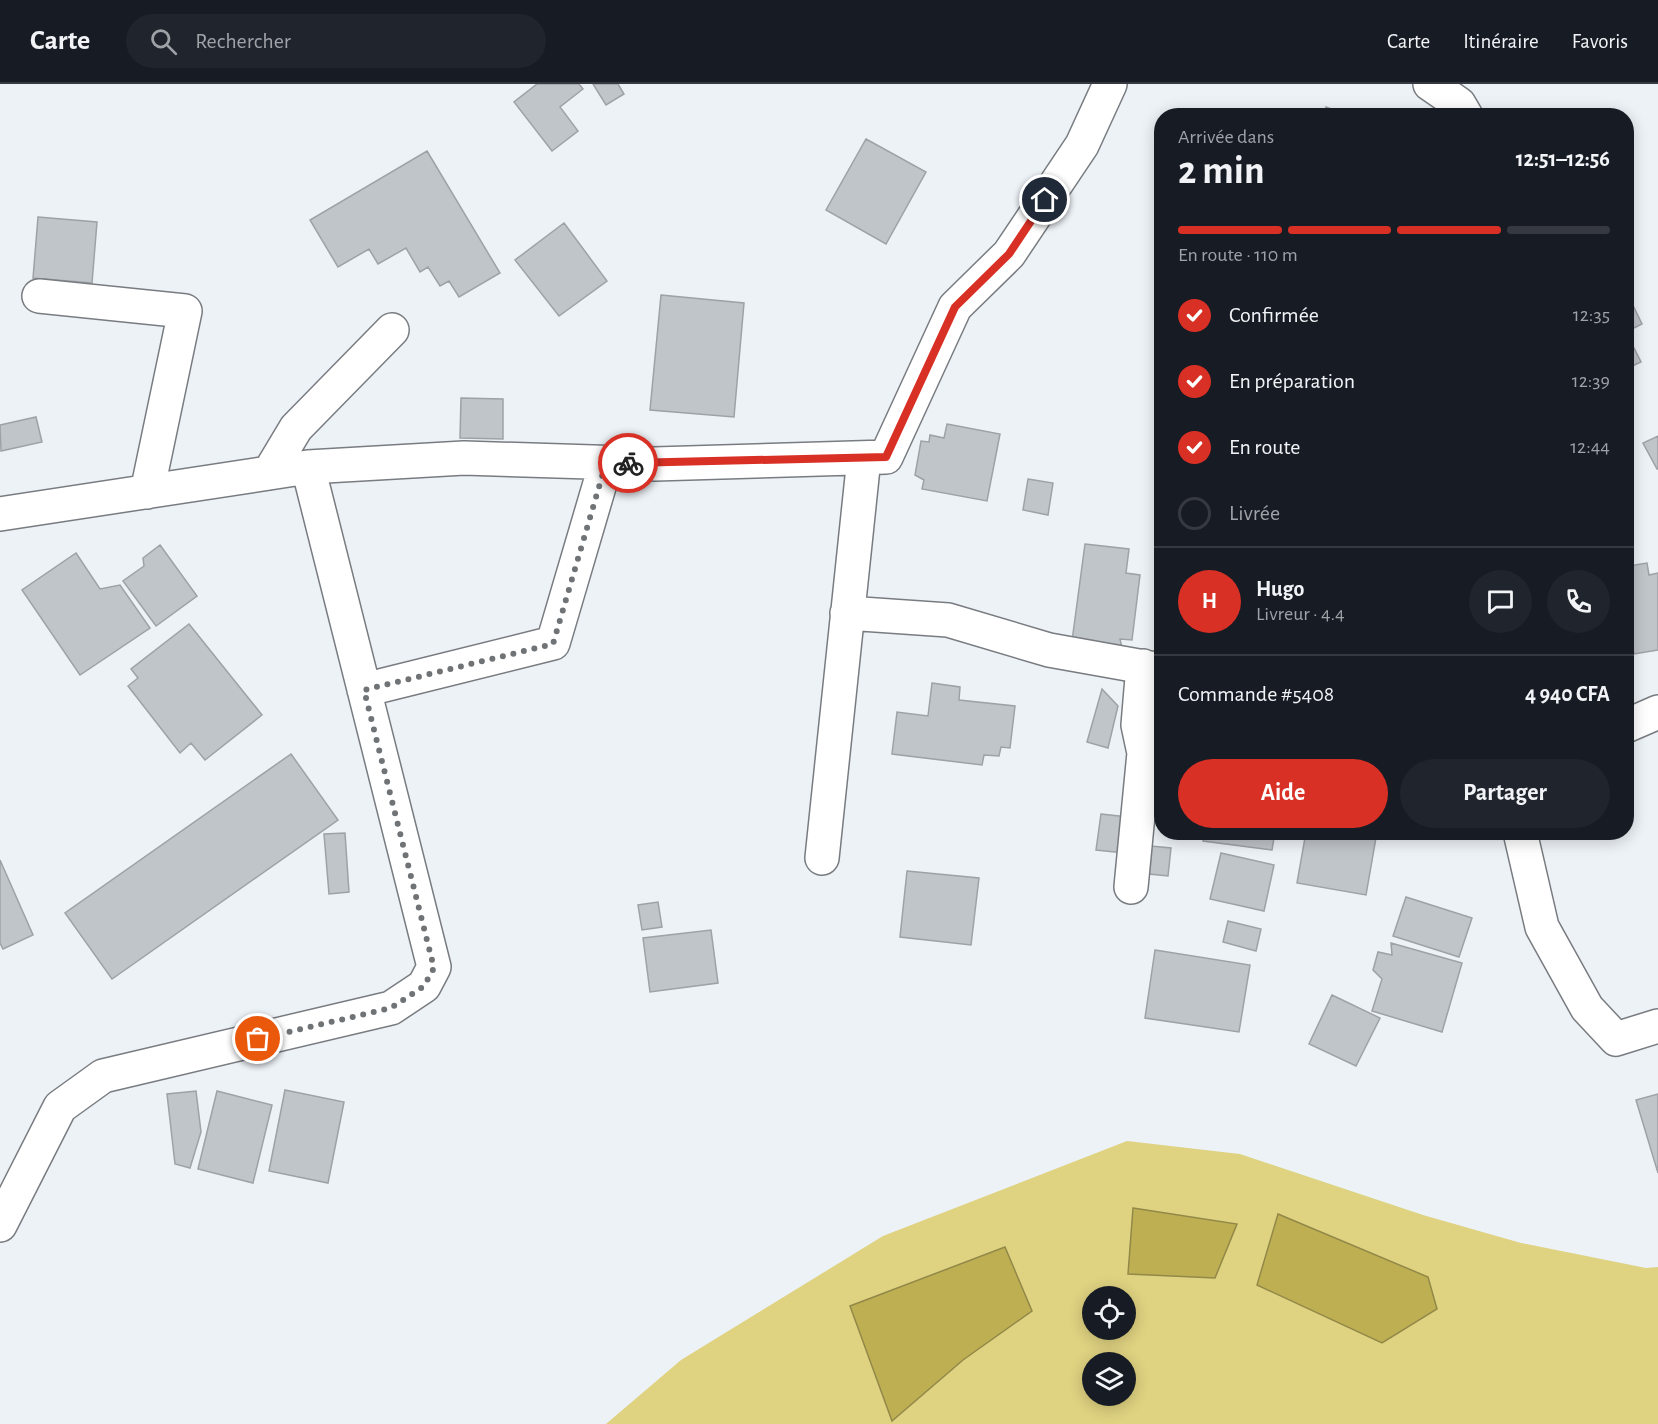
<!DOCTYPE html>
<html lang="fr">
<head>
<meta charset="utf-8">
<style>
	:root { --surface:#171b24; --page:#20242c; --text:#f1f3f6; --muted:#9ea1a6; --line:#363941; --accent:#d93025 }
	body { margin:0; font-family:"Alegreya Sans",sans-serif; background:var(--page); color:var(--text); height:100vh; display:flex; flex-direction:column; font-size:22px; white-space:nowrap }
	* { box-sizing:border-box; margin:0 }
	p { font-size:20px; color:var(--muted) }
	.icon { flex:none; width:33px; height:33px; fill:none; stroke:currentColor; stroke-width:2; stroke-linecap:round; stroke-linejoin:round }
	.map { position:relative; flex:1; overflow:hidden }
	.sheet { position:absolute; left:1154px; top:24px; width:480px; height:732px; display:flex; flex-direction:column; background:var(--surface); border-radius:24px; box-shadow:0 3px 15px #0003 }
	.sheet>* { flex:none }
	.buttons { position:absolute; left:1082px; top:1202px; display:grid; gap:12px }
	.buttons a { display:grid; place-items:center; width:54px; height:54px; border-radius:50%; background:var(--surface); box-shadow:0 3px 15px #0003; font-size:30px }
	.pin { position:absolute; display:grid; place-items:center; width:51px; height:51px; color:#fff; margin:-26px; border:3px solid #fff; border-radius:50%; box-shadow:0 2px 6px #0007 }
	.courier { position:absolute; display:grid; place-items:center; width:60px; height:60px; margin:-30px; border:4px solid #d93025; border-radius:50%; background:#fff; color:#222; box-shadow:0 2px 8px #0007 }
	.summary em { font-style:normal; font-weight:700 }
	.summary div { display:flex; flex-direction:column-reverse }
	.summary { display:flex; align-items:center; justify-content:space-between; height:102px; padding:0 24px }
	h1 { font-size:39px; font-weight:700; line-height:45px }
	.bar { display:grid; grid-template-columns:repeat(4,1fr); gap:9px 6px; align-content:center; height:72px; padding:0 24px }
	.bar i { height:8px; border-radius:4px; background:var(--line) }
	.bar .current { background:var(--accent) }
	.bar p { grid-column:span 4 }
	.line { display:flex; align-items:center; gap:15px; padding:0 24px; border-top:2px solid var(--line) }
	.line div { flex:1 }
	.round { display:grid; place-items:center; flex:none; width:63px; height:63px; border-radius:32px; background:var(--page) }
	ol { padding:0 24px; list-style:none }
	li { display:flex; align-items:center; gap:18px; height:66px }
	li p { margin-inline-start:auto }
	li .icon { padding:6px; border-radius:50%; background:var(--accent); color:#fff; stroke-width:4 }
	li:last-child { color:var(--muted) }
	li i { width:33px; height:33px; border:3px solid var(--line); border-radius:50% }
	.primary-button { display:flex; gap:12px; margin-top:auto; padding:12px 24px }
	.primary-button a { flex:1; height:69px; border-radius:36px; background:var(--accent); color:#fff; font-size:24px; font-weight:700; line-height:69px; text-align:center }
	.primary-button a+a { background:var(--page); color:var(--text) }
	header { display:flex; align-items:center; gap:36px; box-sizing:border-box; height:84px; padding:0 30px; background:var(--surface); border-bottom:2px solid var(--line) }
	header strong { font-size:28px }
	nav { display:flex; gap:33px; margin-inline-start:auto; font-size:21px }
	.search { width:420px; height:54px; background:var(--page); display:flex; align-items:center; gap:15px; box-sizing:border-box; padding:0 21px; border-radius:33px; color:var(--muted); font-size:22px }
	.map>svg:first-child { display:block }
	.green { fill:#dfd281; fill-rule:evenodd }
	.water { fill:#beaf53; stroke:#928848; stroke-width:1.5 }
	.building { fill:#c0c5c9; stroke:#9ea2a6; stroke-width:1.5 }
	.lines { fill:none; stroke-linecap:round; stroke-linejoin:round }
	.minor-casing { stroke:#787c80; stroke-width:36 }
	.minor { stroke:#fff; stroke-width:33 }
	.done { stroke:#707376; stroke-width:6; stroke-dasharray:0 10.8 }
	.route { stroke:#d93025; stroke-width:8 }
</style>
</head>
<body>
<header>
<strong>Carte</strong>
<div class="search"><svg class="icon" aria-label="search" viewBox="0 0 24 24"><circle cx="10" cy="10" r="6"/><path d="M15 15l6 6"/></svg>Rechercher</div>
<nav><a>Carte</a><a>Itinéraire</a><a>Favoris</a></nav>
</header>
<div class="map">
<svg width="1658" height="1340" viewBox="0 0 1658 1340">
	<rect width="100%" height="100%" fill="#edf2f7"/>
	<!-- green -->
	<path class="green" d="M1127,1057L1240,1070L1423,1131L1521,1159L1646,1184L1658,1183V1340H606L681,1276L883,1152ZM1092,1212H1125V1245H1092ZM1092,1278H1125V1311H1092Z"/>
	<!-- water -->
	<path class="water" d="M1133,1124L1237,1140L1215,1194L1128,1190Z
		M1278,1130L1428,1193L1437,1225L1382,1259L1257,1201Z
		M1005,1163L1032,1227L963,1276L892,1337L850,1222Z"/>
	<!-- building -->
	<path class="building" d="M537,0H579L583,5L560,23L578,47L552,67L514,18Z
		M593,0H618L624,10L606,21Z
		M1326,23L1349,32H1323Z
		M866,55L926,88L886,160L826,126Z
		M427,67L500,189L459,213L449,197L440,202L428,183L420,188L406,164L378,180L369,165L338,183L310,136Z
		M38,133L97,138L92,199L33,194Z
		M564,139L607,197L559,232L515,176Z
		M1626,207L1642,240L1626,248L1641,278L1626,285Z
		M661,211L744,219L734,333L650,326Z
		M461,314L503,315V355L460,354Z
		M36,333L42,358L1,367L0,341Z
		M947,340L1000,350L987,417L922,405L924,396L915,391L921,357L929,358L930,351L944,354Z
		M1658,352V385H1657L1643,359Z
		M1028,395L1053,399L1048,431L1023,426Z
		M1085,460L1129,465L1126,489L1140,491L1132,556L1120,555L1122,564L1072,557Z
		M160,461L197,512L156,542L123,497L144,482L143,474Z
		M76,469L100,505L120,501L150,544L80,591L22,506Z
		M1647,479L1649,491L1658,489V566L1634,570L1632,561L1626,562V492L1630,491L1628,482Z
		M189,540L262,631L205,676L191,659L180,669L128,602L138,594L131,585Z
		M932,599L960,603L959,616L1015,622L1010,664L1001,663L999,672L984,671L982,681L892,670L897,628L928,632Z
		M1102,605L1118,622L1108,664L1087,658Z
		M291,670L338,736L112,895L65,829Z
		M1101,730L1128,733L1124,769L1096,766Z
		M1204,748H1275L1272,766L1203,757Z
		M1306,748H1377L1366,811L1297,799Z
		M345,749L349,808L329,810L324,750Z
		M1151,762L1171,764L1168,792L1149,790Z
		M1221,769L1274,781L1264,827L1210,815Z
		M0,776L33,851L3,865L0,859Z
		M907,787L979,794L971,861L900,853Z
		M1406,813L1472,834L1459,873L1393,852Z
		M658,818L662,843L642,846L638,821Z
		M1228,837L1261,845L1256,867L1223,858Z
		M711,846L718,899L650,908L643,854Z
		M1391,859L1462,879L1442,948L1372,927L1382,895L1373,886L1378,868L1392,871Z
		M1155,866L1250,881L1239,948L1145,934Z
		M1332,911L1380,934L1356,982L1309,960Z
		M285,1006L344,1018L328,1099L269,1087Z
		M196,1007L201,1048L190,1084L175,1080L167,1010Z
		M217,1007L272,1021L253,1099L198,1085Z
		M1658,1010V1089L1636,1016Z"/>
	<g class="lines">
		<!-- minor casing -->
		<g class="minor-casing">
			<path id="minor" d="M1430,0L1459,20L1466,32
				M39,212L185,227L147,408
				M269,389L296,344L392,246
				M0,430L308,383L464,374L655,380L886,373L955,223L1009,170L1082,61L1110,0
				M847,529L948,536L1049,566L1161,586
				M364,606L553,559L606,379
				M1626,642L1658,628
				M1520,748L1542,843L1587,924L1616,955L1658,942
				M822,774L864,374
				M1131,803L1144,669L1138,641L1143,582
				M0,1141L60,1023L103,992L391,924L424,902L434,883L308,383"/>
		</g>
		<!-- minor -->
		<use href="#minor" class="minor"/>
	</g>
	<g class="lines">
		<!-- done -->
		<path class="done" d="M258,955L391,924L424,902L434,884L364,606L553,560L606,379H628"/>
		<!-- route -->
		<path class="route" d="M628,379L886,373L955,223L1009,170L1045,116"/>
	</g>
</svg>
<div class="buttons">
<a><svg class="icon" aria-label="locate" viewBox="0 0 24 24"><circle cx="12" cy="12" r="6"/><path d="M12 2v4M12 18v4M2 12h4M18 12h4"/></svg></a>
<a><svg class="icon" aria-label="layers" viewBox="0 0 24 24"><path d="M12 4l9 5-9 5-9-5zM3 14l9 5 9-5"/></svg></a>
</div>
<div class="pin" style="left:258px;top:955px;background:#ea580c"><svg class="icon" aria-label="bag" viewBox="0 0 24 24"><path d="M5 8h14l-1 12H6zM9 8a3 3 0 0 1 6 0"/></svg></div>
<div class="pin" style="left:1045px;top:116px;background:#1f2937"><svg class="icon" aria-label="home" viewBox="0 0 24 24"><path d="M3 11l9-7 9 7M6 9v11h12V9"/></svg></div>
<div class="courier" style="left:628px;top:379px"><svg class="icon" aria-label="bike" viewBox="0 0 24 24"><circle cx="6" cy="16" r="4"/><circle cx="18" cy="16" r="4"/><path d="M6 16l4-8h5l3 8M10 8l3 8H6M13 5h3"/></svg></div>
<section class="sheet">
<div class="summary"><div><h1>2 min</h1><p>Arrivée dans</p></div><em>12:51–12:56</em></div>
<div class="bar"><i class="current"></i><i class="current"></i><i class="current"></i><i></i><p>En route · 110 m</p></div>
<ol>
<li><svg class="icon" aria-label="check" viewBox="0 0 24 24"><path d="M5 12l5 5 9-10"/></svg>Confirmée<p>12:35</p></li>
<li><svg class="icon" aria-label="check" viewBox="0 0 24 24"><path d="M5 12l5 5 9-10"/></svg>En préparation<p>12:39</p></li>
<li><svg class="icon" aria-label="check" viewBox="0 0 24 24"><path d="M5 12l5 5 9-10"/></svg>En route<p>12:44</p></li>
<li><i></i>Livrée</li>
</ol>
<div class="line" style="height:108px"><b class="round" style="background:var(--accent);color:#fff">H</b><div><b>Hugo</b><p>Livreur · 4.4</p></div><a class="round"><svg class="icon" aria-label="chat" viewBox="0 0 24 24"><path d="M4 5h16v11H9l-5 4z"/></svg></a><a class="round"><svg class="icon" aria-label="phone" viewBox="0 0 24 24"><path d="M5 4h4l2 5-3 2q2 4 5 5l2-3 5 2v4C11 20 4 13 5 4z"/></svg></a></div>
<div class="line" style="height:78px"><div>Commande #5408</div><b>4 940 CFA</b></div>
<div class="primary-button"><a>Aide</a><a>Partager</a></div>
</section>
</div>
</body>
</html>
